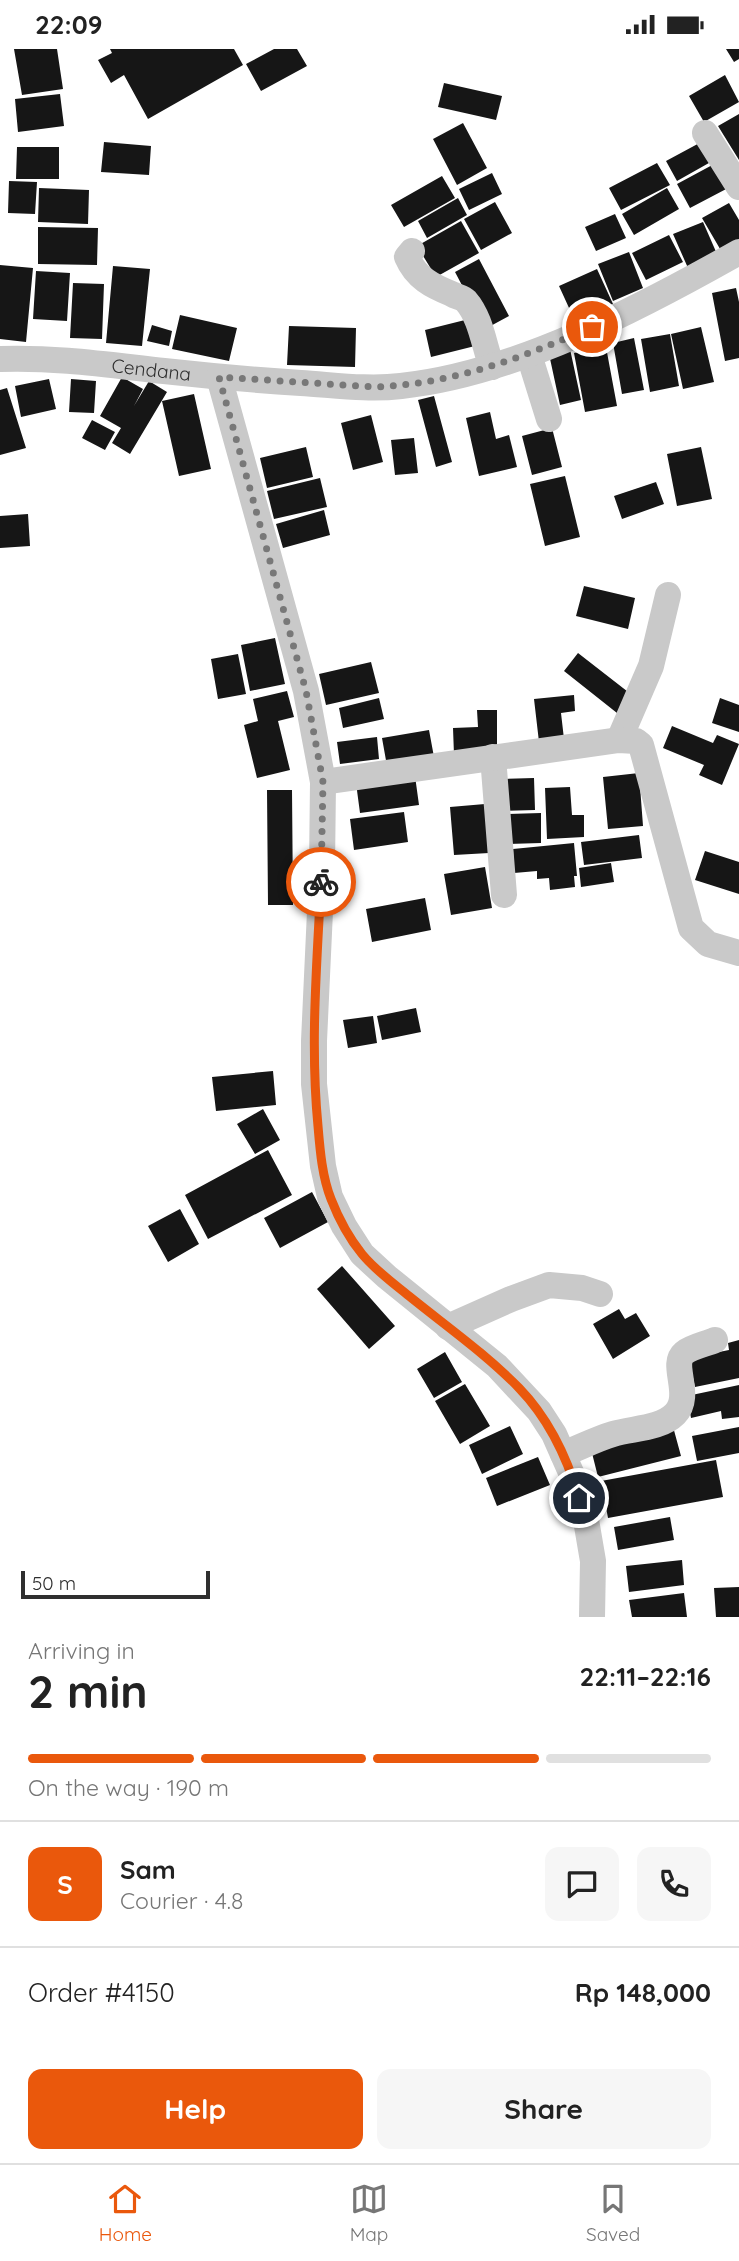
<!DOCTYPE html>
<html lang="en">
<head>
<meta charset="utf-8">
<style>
	:root { --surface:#fff; --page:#f6f6f6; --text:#222; --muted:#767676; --line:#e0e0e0; --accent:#ea580c }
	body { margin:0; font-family:Quicksand,sans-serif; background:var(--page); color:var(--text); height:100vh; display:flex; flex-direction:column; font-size:26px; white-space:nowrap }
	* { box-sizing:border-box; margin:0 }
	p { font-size:23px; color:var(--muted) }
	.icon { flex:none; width:38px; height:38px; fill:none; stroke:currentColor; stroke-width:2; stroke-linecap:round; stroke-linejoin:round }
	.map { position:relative; height:1568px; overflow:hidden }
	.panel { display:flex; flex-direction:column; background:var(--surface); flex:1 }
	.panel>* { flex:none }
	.scale { position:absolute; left:21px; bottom:18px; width:189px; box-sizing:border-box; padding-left:7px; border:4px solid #2f2f2f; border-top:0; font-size:19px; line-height:24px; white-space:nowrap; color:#2f2f2f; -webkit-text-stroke:5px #fff; paint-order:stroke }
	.pin { position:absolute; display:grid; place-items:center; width:60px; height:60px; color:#fff; margin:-30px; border:4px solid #fff; border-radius:50%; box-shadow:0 2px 7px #0007 }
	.courier { position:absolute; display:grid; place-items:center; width:70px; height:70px; margin:-35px; border:5px solid #ea580c; border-radius:50%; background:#fff; color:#222; box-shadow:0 2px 9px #0007 }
	.summary em { font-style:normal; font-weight:800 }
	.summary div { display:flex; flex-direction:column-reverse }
	.summary { display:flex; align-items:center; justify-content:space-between; height:119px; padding:0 28px }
	h1 { font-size:46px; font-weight:800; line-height:52px }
	.bar { display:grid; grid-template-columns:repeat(4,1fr); gap:10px 7px; align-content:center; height:84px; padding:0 28px }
	.bar i { height:9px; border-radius:5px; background:var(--line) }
	.bar .active { background:var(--accent) }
	.bar p { grid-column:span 4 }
	.line { display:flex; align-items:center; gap:18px; padding:0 28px; border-top:2px solid var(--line) }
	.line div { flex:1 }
	.round { display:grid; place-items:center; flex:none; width:74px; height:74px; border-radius:14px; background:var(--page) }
	.button { display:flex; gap:14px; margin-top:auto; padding:14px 28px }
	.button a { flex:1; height:80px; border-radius:14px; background:var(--accent); color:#fff; font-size:28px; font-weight:800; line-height:80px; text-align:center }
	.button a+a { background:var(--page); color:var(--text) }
	.status { display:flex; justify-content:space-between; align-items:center; height:49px; padding:0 35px; background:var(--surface); direction:ltr }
	.status svg { height:19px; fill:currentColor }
	.tabs { display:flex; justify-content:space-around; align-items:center; height:98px; border-top:2px solid var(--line); background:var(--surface); font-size:19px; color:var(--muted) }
	.tabs a { display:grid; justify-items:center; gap:4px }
	.tabs .active { color:var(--accent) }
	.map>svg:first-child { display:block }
	.building { fill:#161616 }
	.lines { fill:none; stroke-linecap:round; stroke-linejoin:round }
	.minor { stroke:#c9c9c9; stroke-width:26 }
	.done { stroke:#787878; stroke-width:7; stroke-dasharray:0 12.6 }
	.route { stroke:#ea580c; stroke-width:9 }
	.labels { text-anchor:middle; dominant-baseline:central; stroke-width:7; stroke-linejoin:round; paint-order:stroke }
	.street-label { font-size:19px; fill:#2f2f2f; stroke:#fff }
</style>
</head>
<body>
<div class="status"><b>22:09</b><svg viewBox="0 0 49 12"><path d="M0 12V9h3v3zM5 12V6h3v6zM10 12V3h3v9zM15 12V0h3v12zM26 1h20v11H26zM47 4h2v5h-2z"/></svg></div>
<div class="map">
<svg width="739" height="1568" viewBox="0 0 739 1568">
	<rect width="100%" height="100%" fill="#fff"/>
	<!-- building -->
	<path class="building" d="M14,0H57L63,40L22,46Z
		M110,0H234L243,16L148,70L124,26L111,34L98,11L112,4Z
		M274,0H297L307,17L261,42L246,15Z
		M726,0H739V10L734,13Z
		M725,26L739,53L704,73L689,47Z
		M444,34L502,47L496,71L438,58Z
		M60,45L64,77L18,83L15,50Z
		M739,65V111L718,77Z
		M463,74L487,119L457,136L433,90Z
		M705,91L716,110L677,132L666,112Z
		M104,93L151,97L149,126L101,123Z
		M17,98H59V130H16Z
		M657,114L670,136L621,161L609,139Z
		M716,114L730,138L690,159L677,135Z
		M492,124L502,145L469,161L459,140Z
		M442,127L455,149L404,178L391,156Z
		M9,132L37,133L35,165L8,164Z
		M39,139L89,141L88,175L38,173Z
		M667,139L679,160L634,186L622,165Z
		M458,149L467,166L427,189L418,172Z
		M495,153L512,184L481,201L464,170Z
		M729,154L739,171V196L723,205L702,169Z
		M615,165L626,189L596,202L585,178Z
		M461,172L479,204L436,228L417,197Z
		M703,173L717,205L688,219L673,185Z
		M38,178L98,179L97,216L38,215Z
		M669,186L683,213L646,231L632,204Z
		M629,203L643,239L613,252L598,215Z
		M479,210L509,267L485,280L455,223Z
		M0,216L33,219L26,293L0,290Z
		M113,217L150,220L142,297L106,294Z
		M597,220L613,255L575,272L559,237Z
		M36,222L70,224L67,272L33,270Z
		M73,234L104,235L102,290L70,289Z
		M736,239L739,253V309L725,312L712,244Z
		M180,266L237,279L229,312L172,300Z
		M473,269L479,296L431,308L425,281Z
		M152,276L172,282L169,297L147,292Z
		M289,277L356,279L355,318L287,316Z
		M701,278L714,333L683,340L671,285Z
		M670,285L679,337L650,343L641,290Z
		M634,289L644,341L622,345L613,294Z
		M606,298L617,357L585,363L574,304Z
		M570,300L581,351L560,356L549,305Z
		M122,328L143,340L134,357L149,332L167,343L130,405L112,394L121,379L100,367Z
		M49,330L56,360L21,368L15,337Z
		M71,330L96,332L94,364L69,363Z
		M7,339L26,399L0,406V341Z
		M194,345L211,420L179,427L162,352Z
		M434,347L452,413L436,418L418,351Z
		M490,363L496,390L509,386L517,418L479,427L466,369Z
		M371,366L383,413L353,421L341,374Z
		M92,371L115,383L105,401L82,389Z
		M552,379L562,418L532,426L522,387Z
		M414,389L418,424L395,426L391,391Z
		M306,398L313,428L267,439L260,409Z
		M701,398L712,450L677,457L667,405Z
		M565,427L580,488L545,497L530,435Z
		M320,429L327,458L274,470L267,442Z
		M656,433L664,455L622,470L614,447Z
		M324,461L330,486L283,499L276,475Z
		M28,465L30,497L0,499V467Z
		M584,537L635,549L628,580L576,567Z
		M275,589L285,635L250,642L241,596Z
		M578,604L632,646L617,664L564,622Z
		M238,605L246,645L218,650L211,610Z
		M371,613L379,644L326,656L319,625Z
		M287,642L294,668L278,672L290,721L257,729L244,676L258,672L253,650Z
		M574,646L575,662L561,664L564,690L539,693L534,650Z
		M379,649L384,670L343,679L339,659Z
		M720,649L739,656V683L712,674Z
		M477,661H497V704L454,706L453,679L478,678Z
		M672,677L713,694L717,686L739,695L722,736L699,726L704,716L663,699Z
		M429,681L434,708L387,717L382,689Z
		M377,688L379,710L340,715L337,693Z
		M639,724L643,777L608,780L603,728Z
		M415,727L419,756L360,764L356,734Z
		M534,729L535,761L502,762L501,730Z
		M570,738L572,766H584V788L547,790L545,739Z
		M267,741H292L293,856H268Z
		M485,755L489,804L454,806L450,758Z
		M404,763L408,793L354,801L350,770Z
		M541,764V794L504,795V765Z
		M639,786L642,809L584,816L581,793Z
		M574,794L577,827H574L575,838L550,841L549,829L537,830V822L514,824L513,800Z
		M705,802L739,813V845L695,831Z
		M611,814L614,833L581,838L579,819Z
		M485,818L492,859L451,866L444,825Z
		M425,849L431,881L372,893L366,860Z
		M416,959L421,983L382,991L377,967Z
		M373,967L377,994L348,999L343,971Z
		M273,1022L276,1056L216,1062L212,1028Z
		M263,1060L280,1091L255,1105L237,1075Z
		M268,1101L292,1146L208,1190L185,1146Z
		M312,1143L328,1173L280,1199L264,1169Z
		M180,1160L199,1195L168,1213L148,1177Z
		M342,1217L395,1277L369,1300L317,1240Z
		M619,1260L625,1270L636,1264L650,1287L613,1310L593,1275Z
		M739,1291V1329L695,1338L689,1309L729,1301L728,1294Z
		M445,1303L462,1333L434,1349L417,1320Z
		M465,1335L490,1377L460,1395L435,1352Z
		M739,1336V1368L722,1370L721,1362L691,1369L687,1347Z
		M672,1374L681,1407L598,1428L590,1396Z
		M510,1377L523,1405L482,1425L469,1396Z
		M739,1378V1404L697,1412L692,1387Z
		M538,1408L550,1436L497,1457L486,1429Z
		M716,1411L723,1448L608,1469L601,1432Z
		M670,1468L674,1491L618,1501L614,1478Z
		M682,1511L684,1536L629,1543L626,1517Z
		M739,1538V1568H716L714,1539Z
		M684,1544L687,1568H632L629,1551Z"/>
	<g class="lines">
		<!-- minor -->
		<g class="minor">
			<path d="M705,84L739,138"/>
			<path d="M412,202L407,208C416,229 432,237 452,245C457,248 462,248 466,252C481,269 484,297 492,318"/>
			<path d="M529,306L549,370"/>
			<path id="s1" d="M0,310C55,308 109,316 164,322C209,327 255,331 301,334C334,336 368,341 401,337C515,325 640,259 739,203"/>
			<path d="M219,328L306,642L323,733L322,819L314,992V1035L323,1117L330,1148L344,1177L362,1205L387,1228L497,1317L539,1362L554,1385L573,1428L586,1471L593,1512L592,1568"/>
			<path d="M619,691L651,617L668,546"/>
			<path d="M493,708L504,846"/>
			<path d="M323,733L619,691L636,692L641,696L691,879L708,895L739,904"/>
			<path d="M448,1278L511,1250L549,1236L582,1239L600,1245"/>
			<path d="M563,1405C579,1399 596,1390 613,1385C633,1379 660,1380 675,1365C693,1346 670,1316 684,1304C691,1298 706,1295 715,1291"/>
		</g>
	</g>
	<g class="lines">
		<!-- done -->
		<path class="done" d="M321,833L323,733L306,642L219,328L375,338C453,335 522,309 592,278"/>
		<!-- route -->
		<path class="route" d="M321,833C317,914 310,995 318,1077C320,1101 322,1127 331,1150C338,1168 349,1189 362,1205C375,1221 393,1234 409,1247C446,1277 486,1305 519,1339C549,1370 567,1408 579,1449"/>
	</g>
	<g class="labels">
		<!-- street labels -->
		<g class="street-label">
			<text stroke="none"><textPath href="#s1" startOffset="152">Cendana</textPath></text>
		</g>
	</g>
</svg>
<div class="scale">50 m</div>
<div class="pin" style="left:592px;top:278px;background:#ea580c"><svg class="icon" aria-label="bag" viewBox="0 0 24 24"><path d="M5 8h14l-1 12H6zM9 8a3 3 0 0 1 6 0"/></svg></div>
<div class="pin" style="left:579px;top:1449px;background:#1f2937"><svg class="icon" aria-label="home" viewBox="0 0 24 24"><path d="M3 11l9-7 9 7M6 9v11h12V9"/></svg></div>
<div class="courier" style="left:321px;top:833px"><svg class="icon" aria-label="bike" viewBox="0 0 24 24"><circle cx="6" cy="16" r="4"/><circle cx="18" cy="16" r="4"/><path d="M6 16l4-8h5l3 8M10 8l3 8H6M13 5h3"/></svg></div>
</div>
<section class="panel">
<div class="summary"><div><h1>2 min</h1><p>Arriving in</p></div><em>22:11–22:16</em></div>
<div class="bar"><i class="active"></i><i class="active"></i><i class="active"></i><i></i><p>On the way · 190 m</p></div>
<div class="line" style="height:126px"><b class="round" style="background:var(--accent);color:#fff">S</b><div><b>Sam</b><p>Courier · 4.8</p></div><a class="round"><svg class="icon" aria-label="chat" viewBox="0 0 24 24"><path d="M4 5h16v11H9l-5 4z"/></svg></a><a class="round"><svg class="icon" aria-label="phone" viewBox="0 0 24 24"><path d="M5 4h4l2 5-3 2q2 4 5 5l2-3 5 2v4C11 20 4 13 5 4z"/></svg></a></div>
<div class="line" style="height:91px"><div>Order #4150</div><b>Rp 148,000</b></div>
<div class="button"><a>Help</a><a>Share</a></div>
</section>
<nav class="tabs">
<a class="active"><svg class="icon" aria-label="home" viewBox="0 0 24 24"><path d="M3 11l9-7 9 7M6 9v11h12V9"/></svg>Home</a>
<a><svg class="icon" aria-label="map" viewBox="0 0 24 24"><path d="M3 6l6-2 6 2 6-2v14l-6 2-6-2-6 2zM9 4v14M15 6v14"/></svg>Map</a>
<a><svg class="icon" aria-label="saved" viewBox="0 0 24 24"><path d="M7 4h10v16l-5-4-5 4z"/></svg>Saved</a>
</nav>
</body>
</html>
